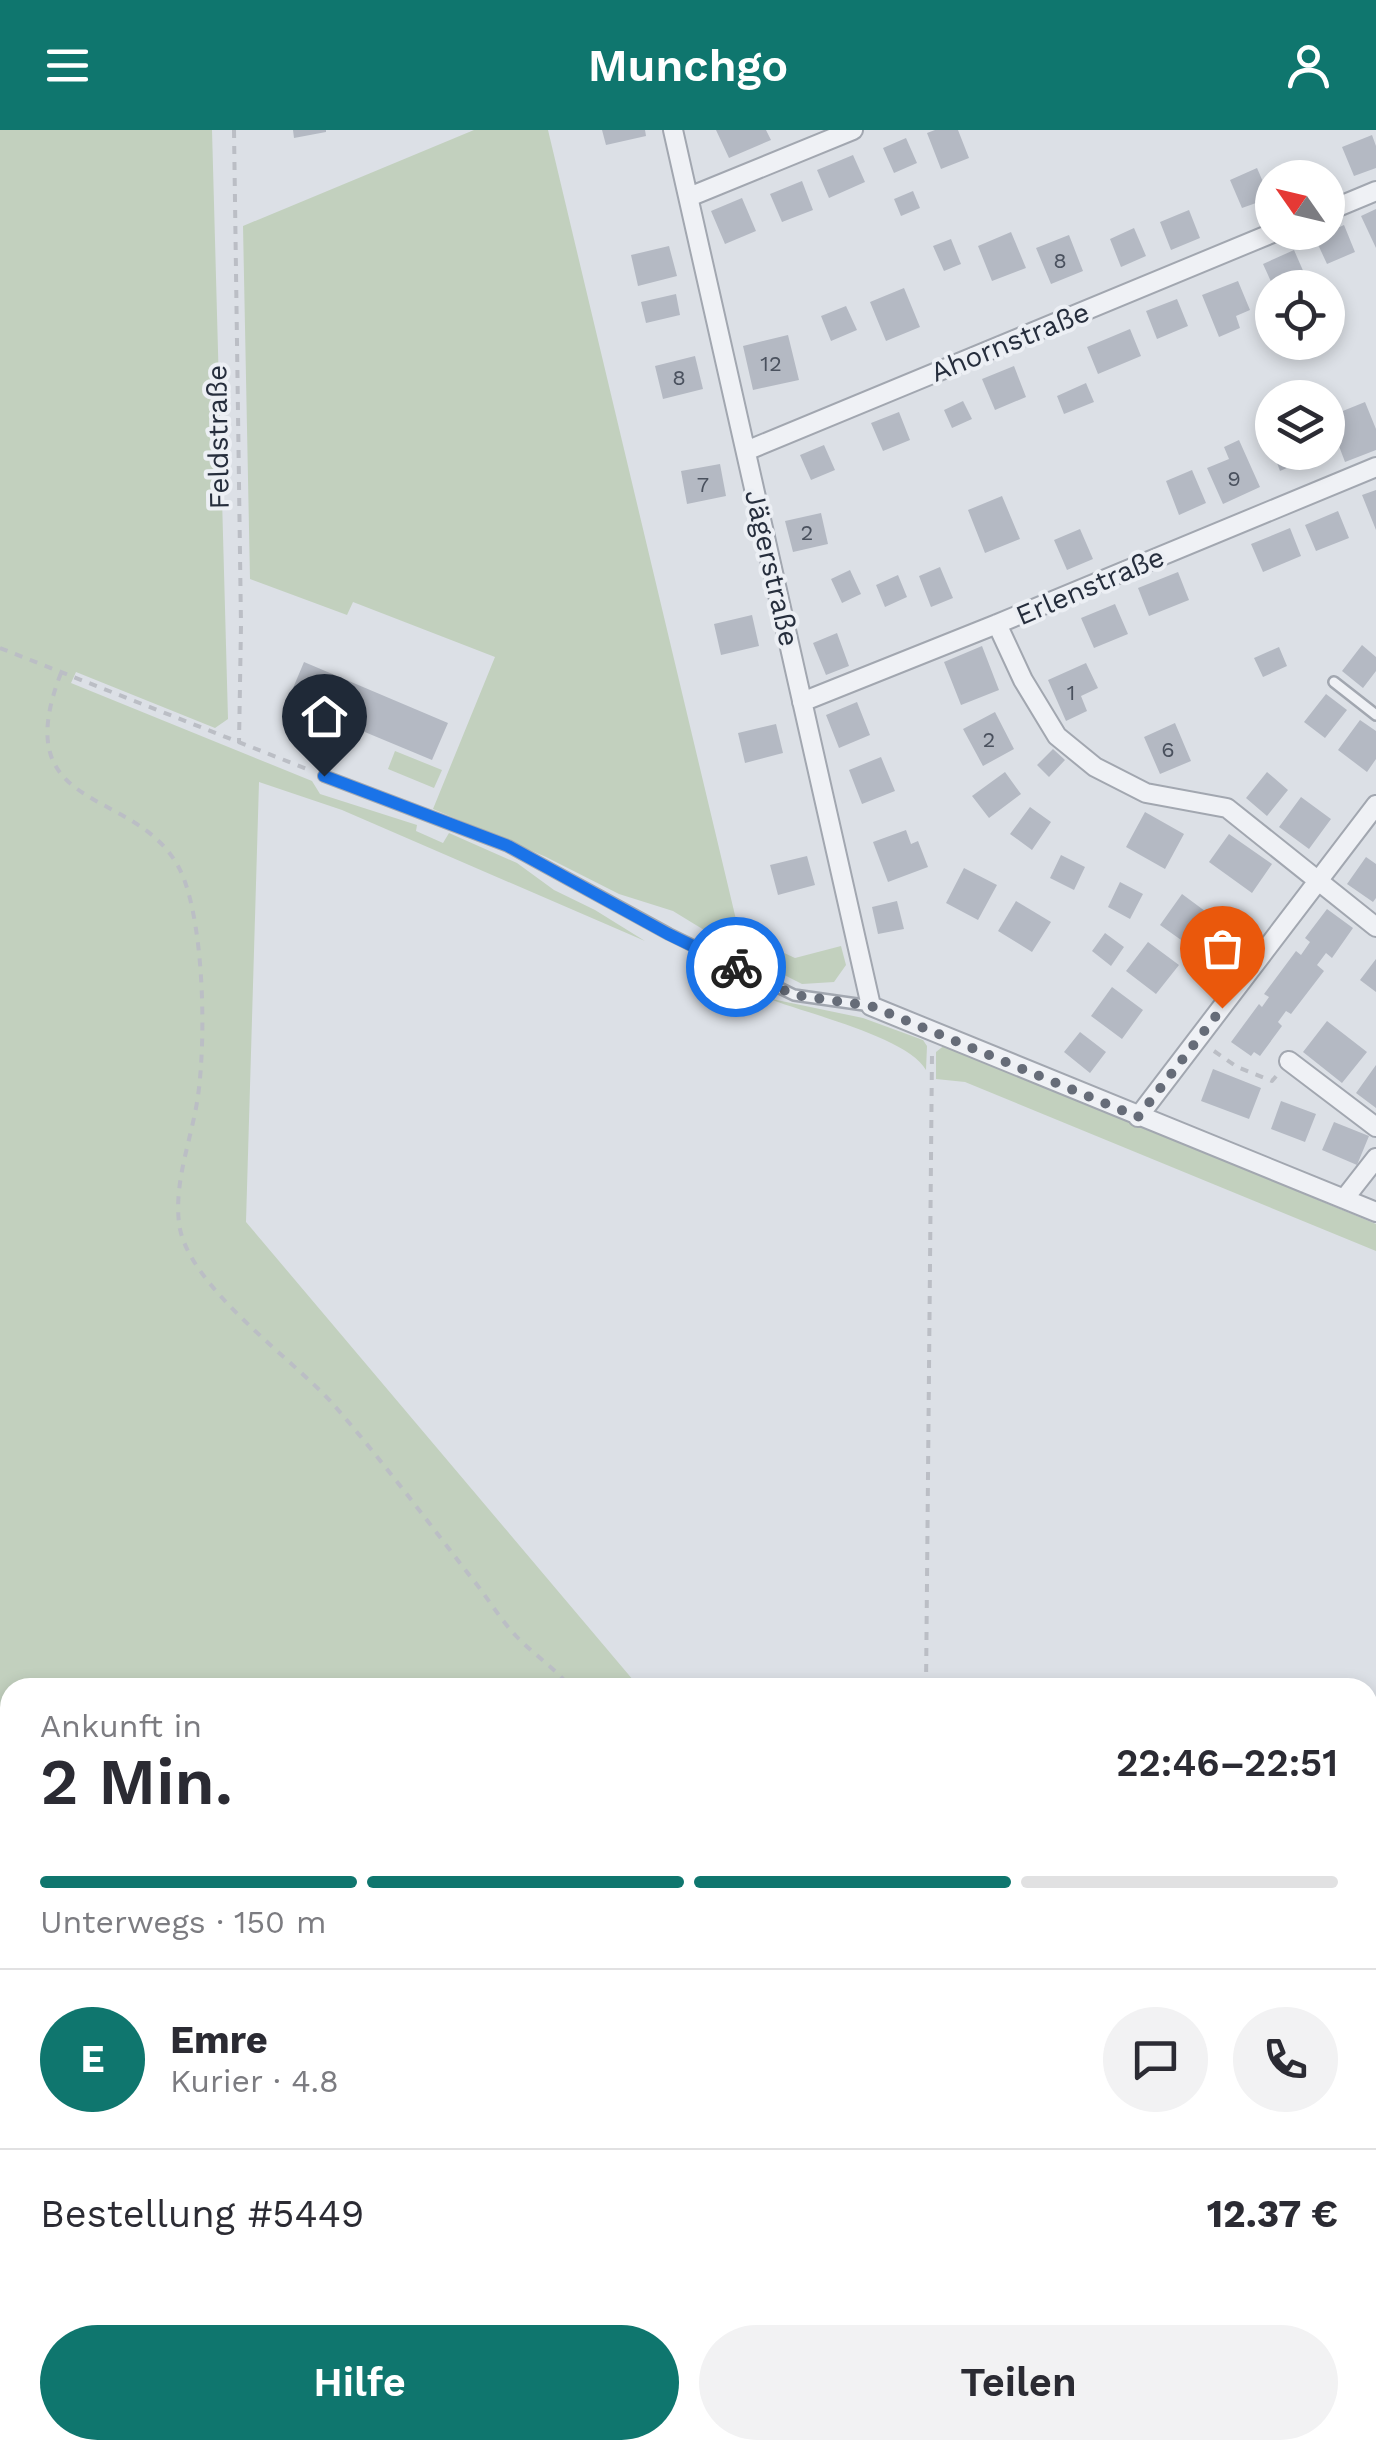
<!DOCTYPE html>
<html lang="de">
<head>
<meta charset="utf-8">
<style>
	:root { --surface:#fff; --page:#f2f2f3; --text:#2b2b33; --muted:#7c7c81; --line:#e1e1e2; --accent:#0f766e }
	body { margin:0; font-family:"Work Sans",sans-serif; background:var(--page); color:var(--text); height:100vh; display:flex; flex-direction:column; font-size:38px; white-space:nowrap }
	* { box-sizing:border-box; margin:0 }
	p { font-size:32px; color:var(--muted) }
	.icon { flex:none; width:55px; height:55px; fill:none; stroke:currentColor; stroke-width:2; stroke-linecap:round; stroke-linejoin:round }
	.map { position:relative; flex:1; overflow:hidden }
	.drawer { position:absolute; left:0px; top:1548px; width:1378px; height:782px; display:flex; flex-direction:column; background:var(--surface); border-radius:30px 30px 0 0; box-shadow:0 5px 15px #0003 }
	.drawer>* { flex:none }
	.needle { width:65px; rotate:304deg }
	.tools { position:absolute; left:1255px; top:30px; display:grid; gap:20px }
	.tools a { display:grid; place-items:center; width:90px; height:90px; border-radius:50%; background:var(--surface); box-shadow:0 5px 15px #0003; font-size:50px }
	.pin { position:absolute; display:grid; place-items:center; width:85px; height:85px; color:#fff; margin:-102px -42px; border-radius:50% 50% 50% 0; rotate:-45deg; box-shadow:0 0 10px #0007 }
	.pin .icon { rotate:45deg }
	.courier { position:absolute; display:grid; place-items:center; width:100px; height:100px; margin:-50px; border:8px solid #1a73e8; border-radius:50%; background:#fff; color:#222; box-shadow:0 2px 12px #0007 }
	.summary em { font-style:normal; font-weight:600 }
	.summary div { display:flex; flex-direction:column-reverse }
	.summary { display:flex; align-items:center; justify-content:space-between; height:170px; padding:0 40px }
	h1 { font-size:65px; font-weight:600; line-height:75px }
	.bar { display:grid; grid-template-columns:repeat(4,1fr); gap:15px 10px; align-content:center; height:120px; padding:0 40px }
	.bar i { height:12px; border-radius:8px; background:var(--line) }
	.bar .active { background:var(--accent) }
	.bar p { grid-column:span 4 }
	.line { display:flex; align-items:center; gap:25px; padding:0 40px; border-top:2px solid var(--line) }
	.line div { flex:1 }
	.round { display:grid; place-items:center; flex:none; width:105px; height:105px; border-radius:52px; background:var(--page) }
	.cta { display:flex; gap:20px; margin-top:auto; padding:20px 40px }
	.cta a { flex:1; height:115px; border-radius:60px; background:var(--accent); color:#fff; font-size:40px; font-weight:600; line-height:115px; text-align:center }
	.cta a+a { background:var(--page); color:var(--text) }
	header { display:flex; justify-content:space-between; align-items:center; height:130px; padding:0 40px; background:var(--accent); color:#fff; font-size:45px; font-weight:600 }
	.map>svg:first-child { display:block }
	.green { fill:#c2d0be }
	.building { fill:#b4b9c3 }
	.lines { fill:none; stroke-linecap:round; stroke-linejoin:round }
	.service-casing { stroke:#a2a7b0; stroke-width:14 }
	.minor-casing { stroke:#a2a7b0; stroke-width:22 }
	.trunk-casing { stroke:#848d9d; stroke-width:35 }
	.path { stroke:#bbbec5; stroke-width:4; stroke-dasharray:8 8; stroke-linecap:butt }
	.service { stroke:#eff1f5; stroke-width:9 }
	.minor { stroke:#eff1f5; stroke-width:18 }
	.trunk { stroke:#fff; stroke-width:30 }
	.done { stroke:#666c78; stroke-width:10; stroke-dasharray:0 18 }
	.route { stroke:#1a73e8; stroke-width:12 }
	.labels { text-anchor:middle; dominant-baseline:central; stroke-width:8; stroke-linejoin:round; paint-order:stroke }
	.number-label { font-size:22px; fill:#4a515e }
	.street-label { font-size:28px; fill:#262e3d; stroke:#eceff4 }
</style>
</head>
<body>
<header><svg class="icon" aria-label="menu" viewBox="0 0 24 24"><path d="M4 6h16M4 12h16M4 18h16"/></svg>Munchgo<svg class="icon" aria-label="person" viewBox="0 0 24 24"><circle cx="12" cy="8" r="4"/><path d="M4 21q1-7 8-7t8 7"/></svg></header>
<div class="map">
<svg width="1376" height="2328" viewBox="0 0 1376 2328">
	<rect width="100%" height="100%" fill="#dce0e6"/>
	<!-- green -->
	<path class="green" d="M0,0H212L228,589L215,598L76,542L71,553L312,651L320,664L417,695L416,701L443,713L449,703L517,733L554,760L595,780L645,811L342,680L259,652L246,1092L639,1557L10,1558V2134L0,2122Z
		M474,0H548L739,802L795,828L841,816L846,835L834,852L802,854L745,825L673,781L619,764L546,727L433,679L495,527L353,472L347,485L250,449L243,96Z
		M395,621L442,640L434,658L388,639Z
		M767,868L863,888L923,910L927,916L926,940C908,907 804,883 767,868Z
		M946,914L1376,1094V1121L965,952L936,949V922Z
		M161,2320H946V2328H167Z"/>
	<!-- building -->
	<path class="building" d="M293,0H326V2L294,8Z
		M602,0H645L646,6L606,15Z
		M716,0H766L771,10L729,28Z
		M935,0H958L969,28L941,39L927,3Z
		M1372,5L1376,16V38L1354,46L1342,17Z
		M906,8L917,33L894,43L883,18Z
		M853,25L865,52L829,68L817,40Z
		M1257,38L1270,68L1242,78L1230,50Z
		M802,51L813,80L782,92L770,64Z
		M913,61L920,78L901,86L894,69Z
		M742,68L756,101L725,114L711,81Z
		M1376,79V118L1361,86Z
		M1189,80L1200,108L1171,120L1160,92Z
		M1344,95L1355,122L1327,134L1315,108Z
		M1134,98L1146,126L1121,137L1110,109Z
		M1011,102L1026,138L992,151L978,116Z
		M1069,105L1083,141L1051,154L1036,118Z
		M951,109L961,134L944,141L933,116Z
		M669,116L677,146L638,156L631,125Z
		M1294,120L1308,152L1296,158H1274L1263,134Z
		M1238,151L1250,180L1236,186L1240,198L1219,207L1202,165Z
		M904,158L920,197L886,211L870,172Z
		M676,164L680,185L646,193L641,172Z
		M1177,169L1188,196L1157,209L1146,181Z
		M846,176L857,200L831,211L821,186Z
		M1130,199L1141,226L1098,244L1087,217Z
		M788,205L799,250L753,260L743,216Z
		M695,226L703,259L663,269L655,236Z
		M1014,236L1026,267L995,280L982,249Z
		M1086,253L1094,272L1064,284L1057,266Z
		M963,271L972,289L952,298L944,280Z
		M1365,272L1376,299V320L1345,332L1328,287Z
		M899,282L910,310L883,321L871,293Z
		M1239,310L1260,357L1223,374L1207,338L1229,329L1224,317Z
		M824,315L835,340L811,350L800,325Z
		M1273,322H1308L1310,328L1280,341Z
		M720,334L726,366L687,374L681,341Z
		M1192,340L1206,373L1179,385L1166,351Z
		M1376,360V400L1362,365Z
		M1002,366L1020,409L985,423L968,380Z
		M1338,381L1349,408L1316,421L1305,395Z
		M821,383L828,414L793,422L785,391Z
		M1290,398L1301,426L1263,442L1251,414Z
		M1080,399L1093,429L1067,440L1054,410Z
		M940,437L953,468L931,477L919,446Z
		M850,440L861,464L842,473L831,449Z
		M1178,442L1189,470L1149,486L1138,458Z
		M898,445L907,467L885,477L876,455Z
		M1115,474L1128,504L1094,518L1081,488Z
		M752,485L759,516L721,525L714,494Z
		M837,503L849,536L826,545L813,513Z
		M1362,515L1376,527V541L1363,558L1342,541Z
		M982,516L999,560L961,575L944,532Z
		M1279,517L1287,536L1263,547L1254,528Z
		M304,532L448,593L432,630L288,570Z
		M1086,533L1098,558L1081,566L1087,581L1066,591L1048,550Z
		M1326,564L1347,580L1325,608L1304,592Z
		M857,572L870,605L839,618L826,585Z
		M995,582L1014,619L983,636L963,599Z
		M1360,590L1376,601V629L1367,642L1338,620Z
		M1175,593L1191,631L1160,644L1144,607Z
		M776,594L783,623L745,633L738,603Z
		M1053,619L1065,630L1049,647L1037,635Z
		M881,627L895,661L862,674L849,640Z
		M1005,642L1021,664L989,688L972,666Z
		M1267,642L1288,660L1267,686L1246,668Z
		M1301,667L1331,689L1309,719L1279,697Z
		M1030,677L1051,692L1032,720L1010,704Z
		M1145,682L1184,704L1165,739L1126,717Z
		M906,700L911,714L918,711L928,737L888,752L873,712Z
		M1229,704L1272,734L1252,763L1209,732Z
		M1061,725L1085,737L1074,760L1050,748Z
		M807,726L815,755L778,765L770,735Z
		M1366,727L1376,734V768L1373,772L1347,754Z
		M964,738L997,755L978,790L946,773Z
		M1120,752L1143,764L1130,789L1108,777Z
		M1182,764L1213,787L1191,817L1160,795Z
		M897,771L904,799L878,804L872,777Z
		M1016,771L1051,792L1032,822L998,801Z
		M1327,779L1353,798L1332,828L1326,823L1317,835L1324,841L1291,884L1286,881L1278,892L1282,896L1260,926L1254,922L1251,926L1231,912L1259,874L1262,877L1269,867L1264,864L1296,821L1301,825L1310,812L1305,808Z
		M1105,803L1124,817L1111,836L1092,821Z
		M1148,812L1179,835L1156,864L1126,841Z
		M1376,829V862L1360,850Z
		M1112,857L1143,880L1122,909L1091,886Z
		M1327,891L1367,922L1342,953L1303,922Z
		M1080,902L1106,922L1090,943L1064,922Z
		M1376,935V978L1356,963Z
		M1213,939L1261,958L1249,989L1201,971Z
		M1281,971L1316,984L1305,1012L1271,999Z
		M1334,992L1369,1006L1357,1035L1322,1020Z"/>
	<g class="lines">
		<!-- service casing -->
		<g class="service-casing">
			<path id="service" d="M1334,552L1376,585
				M324,646L508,716L669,804L794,865L871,876"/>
		</g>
		<!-- minor casing -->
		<g class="minor-casing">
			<path id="minor" d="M673,0L871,876L1376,1082
				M689,67L853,0
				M1328,81L1376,61
				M746,321L1275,102
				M997,494L1023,550L1057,606L1095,637L1146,663L1227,678L1376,797
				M802,572L997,494L1376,337
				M1289,931L1376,997
				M1138,987L1376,675
				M1344,1069L1376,1028"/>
		</g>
		<!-- trunk casing -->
		<g class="trunk-casing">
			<path id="trunk" d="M0,2283L10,2296
				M29,2320L35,2328"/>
		</g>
		<!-- path -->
		<path class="path" d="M234,0L241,495L239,613
			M0,518L312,641
			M61,543C3,692 147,652 184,749C204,803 206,908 198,966C192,1008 174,1050 179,1093C186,1155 292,1228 333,1274C381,1329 425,1388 470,1446C486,1465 499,1488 516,1506C533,1524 555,1538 571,1558
			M1214,921L1237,937L1272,951L1278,944
			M926,1558L932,922
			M0,1767L10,1783
			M255,2328L261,2320
			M968,2328V2320"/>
		<!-- service -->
		<use href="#service" class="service"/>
		<!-- minor -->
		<use href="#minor" class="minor"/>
		<!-- trunk -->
		<use href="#trunk" class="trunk"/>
	</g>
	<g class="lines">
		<!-- done -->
		<path class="done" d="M736,837L794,865L871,876L1138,987L1222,878"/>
		<!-- route -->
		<path class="route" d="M324,646L508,716L668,804L736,837"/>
	</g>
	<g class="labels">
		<!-- number labels -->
		<g class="number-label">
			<text x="1060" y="130">8</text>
			<text x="771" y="233">12</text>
			<text x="679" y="247">8</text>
			<text x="1234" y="348">9</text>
			<text x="703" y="354">7</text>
			<text x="807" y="402">2</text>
			<text x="1071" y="562">1</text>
			<text x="989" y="609">2</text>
			<text x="1168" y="619">6</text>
		</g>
		<!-- street labels -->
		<g class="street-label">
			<text transform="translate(1010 212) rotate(-22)">Ahornstraße</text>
			<text transform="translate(218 307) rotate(-91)">Feldstraße</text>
			<text transform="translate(772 438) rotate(77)">Jägerstraße</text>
			<text transform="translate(1090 456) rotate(-23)">Erlenstraße</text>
		</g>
	</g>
</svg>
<div class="tools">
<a><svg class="needle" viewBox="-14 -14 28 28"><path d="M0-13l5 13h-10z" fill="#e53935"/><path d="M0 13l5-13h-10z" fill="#7c7c81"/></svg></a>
<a><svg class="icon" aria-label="locate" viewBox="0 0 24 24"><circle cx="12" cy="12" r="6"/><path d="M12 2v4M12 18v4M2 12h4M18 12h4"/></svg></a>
<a><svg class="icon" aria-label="layers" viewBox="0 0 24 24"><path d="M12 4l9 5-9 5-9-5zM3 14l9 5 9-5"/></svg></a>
</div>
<div class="pin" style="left:1222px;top:878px;background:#ea580c"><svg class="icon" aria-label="bag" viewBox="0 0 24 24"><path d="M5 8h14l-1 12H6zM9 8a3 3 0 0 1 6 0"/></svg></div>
<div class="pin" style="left:324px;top:646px;background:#1f2937"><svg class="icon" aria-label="home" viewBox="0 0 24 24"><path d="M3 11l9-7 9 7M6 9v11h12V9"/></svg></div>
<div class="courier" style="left:736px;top:837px"><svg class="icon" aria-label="bike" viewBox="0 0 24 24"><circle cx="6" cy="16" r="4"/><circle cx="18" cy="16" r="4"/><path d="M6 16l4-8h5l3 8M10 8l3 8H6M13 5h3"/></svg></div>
<section class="drawer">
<div class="summary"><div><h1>2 Min.</h1><p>Ankunft in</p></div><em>22:46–22:51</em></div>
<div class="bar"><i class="active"></i><i class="active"></i><i class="active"></i><i></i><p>Unterwegs · 150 m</p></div>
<div class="line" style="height:180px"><b class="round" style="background:var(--accent);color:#fff">E</b><div><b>Emre</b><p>Kurier · 4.8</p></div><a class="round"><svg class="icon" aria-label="chat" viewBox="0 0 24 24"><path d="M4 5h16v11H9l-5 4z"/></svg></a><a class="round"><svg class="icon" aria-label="phone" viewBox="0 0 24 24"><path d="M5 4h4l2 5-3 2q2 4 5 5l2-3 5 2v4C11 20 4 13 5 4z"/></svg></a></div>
<div class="line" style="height:130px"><div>Bestellung #5449</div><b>12.37 €</b></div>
<div class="cta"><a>Hilfe</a><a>Teilen</a></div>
</section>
</div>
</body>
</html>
